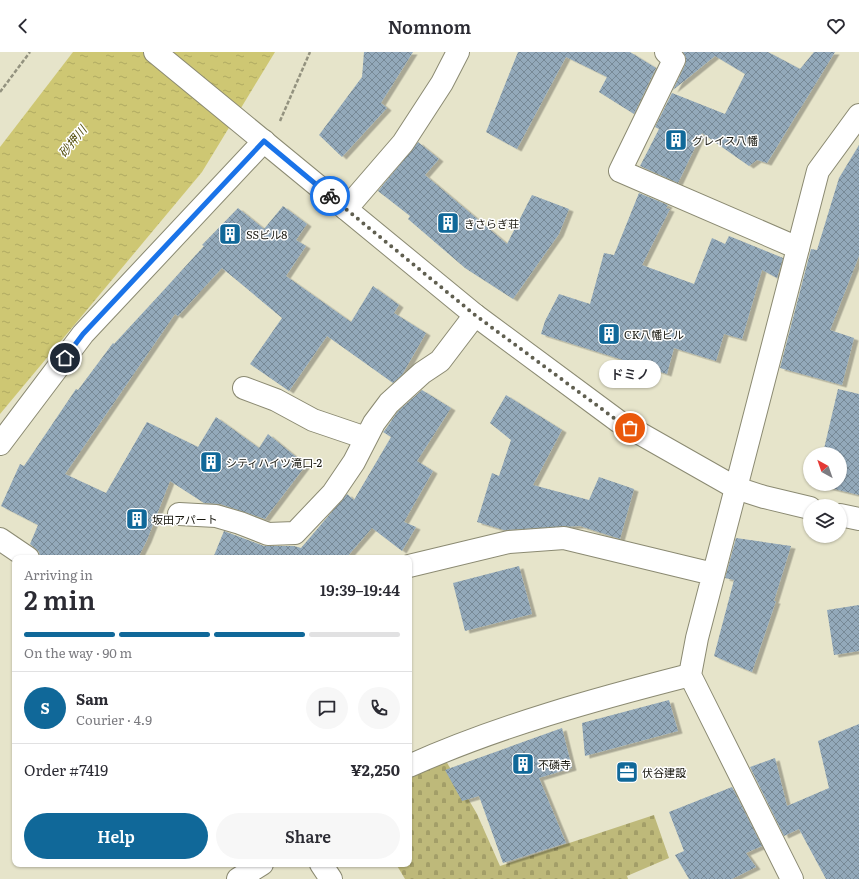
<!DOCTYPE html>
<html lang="en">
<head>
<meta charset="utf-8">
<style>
	:root { --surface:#fff; --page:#f7f7f7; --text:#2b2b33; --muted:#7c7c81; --line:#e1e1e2; --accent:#106899 }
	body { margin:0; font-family:Literata,"Noto Sans JP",serif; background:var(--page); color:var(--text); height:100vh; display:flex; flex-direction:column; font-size:15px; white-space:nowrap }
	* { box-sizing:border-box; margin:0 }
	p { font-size:13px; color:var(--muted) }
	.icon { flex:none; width:22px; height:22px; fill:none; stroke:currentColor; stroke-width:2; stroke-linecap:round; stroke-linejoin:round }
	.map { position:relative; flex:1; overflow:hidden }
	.drawer { position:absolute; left:12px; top:503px; width:400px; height:312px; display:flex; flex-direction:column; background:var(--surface); border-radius:8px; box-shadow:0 1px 3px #0004 }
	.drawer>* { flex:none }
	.needle { width:26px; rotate:320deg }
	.buttons { position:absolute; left:803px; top:395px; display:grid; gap:8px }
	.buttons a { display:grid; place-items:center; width:44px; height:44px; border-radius:50%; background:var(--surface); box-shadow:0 1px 3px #0004; font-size:20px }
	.pin { position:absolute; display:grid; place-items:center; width:34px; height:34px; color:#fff; margin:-17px; border:2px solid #fff; border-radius:50%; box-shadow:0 1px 4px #0007 }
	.courier { position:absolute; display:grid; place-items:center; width:40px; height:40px; margin:-20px; border:3px solid #1a73e8; border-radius:50%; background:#fff; color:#222; box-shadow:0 1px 5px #0007 }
	.bubble { position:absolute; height:28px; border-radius:14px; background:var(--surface); box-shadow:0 1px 3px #0004; font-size:13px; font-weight:600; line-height:28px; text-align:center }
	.overview em { font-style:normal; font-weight:600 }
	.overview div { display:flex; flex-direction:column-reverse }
	.overview { display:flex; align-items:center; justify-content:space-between; height:68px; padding:0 12px }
	h1 { font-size:26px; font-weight:600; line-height:30px }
	.bar { display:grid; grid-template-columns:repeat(4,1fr); gap:6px 4px; align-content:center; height:48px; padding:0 12px }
	.bar i { height:5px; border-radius:3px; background:var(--line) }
	.bar .active { background:var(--accent) }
	.bar p { grid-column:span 4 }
	.line { display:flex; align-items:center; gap:10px; padding:0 12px; border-top:1px solid var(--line) }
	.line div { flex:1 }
	.round { display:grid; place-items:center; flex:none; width:42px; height:42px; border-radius:21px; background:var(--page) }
	.action { display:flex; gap:8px; margin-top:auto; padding:8px 12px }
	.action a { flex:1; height:46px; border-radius:24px; background:var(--accent); color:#fff; font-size:16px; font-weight:600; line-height:46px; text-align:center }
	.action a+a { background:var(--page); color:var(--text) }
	header { display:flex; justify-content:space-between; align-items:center; height:52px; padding:0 12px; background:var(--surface); font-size:18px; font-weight:600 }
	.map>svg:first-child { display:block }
	.cemetery { fill:url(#cemetery-stones) }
	.water { fill:url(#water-ripples) }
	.building { fill:url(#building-cross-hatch); filter:url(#shadow) }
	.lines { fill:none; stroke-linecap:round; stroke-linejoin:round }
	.street-casing { stroke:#8b8a72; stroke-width:24 }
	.secondary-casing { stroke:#8b8a72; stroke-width:24 }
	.path { stroke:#93927f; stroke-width:2.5; stroke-dasharray:4 2; stroke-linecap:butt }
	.street { stroke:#fff; stroke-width:22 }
	.secondary { stroke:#fff; stroke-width:22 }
	.done { stroke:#605f50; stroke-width:4; stroke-dasharray:0 7.2 }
	.route { stroke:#1a73e8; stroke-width:5 }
	.labels { text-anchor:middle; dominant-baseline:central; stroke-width:3; stroke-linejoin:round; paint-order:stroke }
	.poi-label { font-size:11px; fill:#18170e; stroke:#fff; text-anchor:start }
	.water-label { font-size:12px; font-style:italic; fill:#585313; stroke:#fff }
</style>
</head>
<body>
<header><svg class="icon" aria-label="back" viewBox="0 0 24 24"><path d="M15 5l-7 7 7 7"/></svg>Nomnom<svg class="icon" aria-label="heart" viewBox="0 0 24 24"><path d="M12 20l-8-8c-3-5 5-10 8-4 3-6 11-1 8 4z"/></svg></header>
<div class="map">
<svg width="859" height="827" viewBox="0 0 859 827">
	<defs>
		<pattern id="cemetery-stones" width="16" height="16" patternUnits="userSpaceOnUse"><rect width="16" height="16" fill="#beb97a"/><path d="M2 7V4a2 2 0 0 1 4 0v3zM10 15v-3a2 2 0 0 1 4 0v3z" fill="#a39e68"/></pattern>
		<pattern id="water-ripples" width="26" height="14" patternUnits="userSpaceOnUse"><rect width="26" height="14" fill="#cec773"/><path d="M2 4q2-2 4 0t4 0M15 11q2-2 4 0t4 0" fill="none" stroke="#b0aa62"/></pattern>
		<pattern id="building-cross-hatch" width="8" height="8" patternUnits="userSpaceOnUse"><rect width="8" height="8" fill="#93a9ba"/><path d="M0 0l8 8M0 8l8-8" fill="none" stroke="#778996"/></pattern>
		<filter id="shadow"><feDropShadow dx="4.5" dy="2.5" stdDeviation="0" flood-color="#0004"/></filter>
	</defs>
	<rect width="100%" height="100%" fill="#e6e4ca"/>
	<!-- cemetery -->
	<path class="cemetery" d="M446,709L477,762L500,814L654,763L669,806L627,824L628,827H405L396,812H409V727Z"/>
	<!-- water -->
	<path class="water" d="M73,0H275L202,120L0,362V95Z"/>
	<!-- building -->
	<path class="building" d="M364,0H413L381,51L387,56L342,105L319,83L362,25Z
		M518,0H630L656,16L634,62L599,40L607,25L566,5L517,97L486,80Z
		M683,0H768L800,17L814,0H835L767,111L757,108L749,114L702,81L678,131L640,114L659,77L655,75L672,41L725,62L745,22L715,4L673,38L685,13L686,6Z
		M418,90L439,107L425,123L507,192L532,143L569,157L559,182L513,247L465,216L408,167L410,164L378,139Z
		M859,93V204L830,278L854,286L842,333L780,316L811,197L817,198L839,126Z
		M639,141L668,153L666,156L670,157L642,213L694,232L712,186L725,192L729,184L783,206L777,226L762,218L742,287L724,282L716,309L674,296L667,322L541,282L545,269L559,242L590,252L604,201L614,203Z
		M283,154L307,172L296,188L306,194L286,224L351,270L373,234L399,253L394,261L426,281L402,323L393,331L327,284L289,339L250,312L282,266L222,216L178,264L175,262L65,422L106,441L147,370L198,395L216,365L259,396L268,382L306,413L265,467L220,452L204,451L170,429L147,488L138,506H40L39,500L30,492L38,473L1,454L20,412L24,414L76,337L78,338L113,291L114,292L162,240L204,194L202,193L238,156L264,177Z
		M838,337L859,342V443L818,433L840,432V402L823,401Z
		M422,338L451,356L417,409L433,419L404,470L416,475L402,499L372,476L346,506H213L224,479L264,494H294L301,496L347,442L354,448L391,385L383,380L385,378L398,359Z
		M506,343L562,378L533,433L589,448L599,425L634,437L620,487L580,474L504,478L477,470L492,421L499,424L511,388L490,371Z
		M736,486L791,494L774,549H776L752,620L714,604L734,528L725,526Z
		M519,514L532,562L465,579L453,531Z
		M859,553V599L834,603L827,558Z
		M669,648L678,679L585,704L582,671Z
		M859,672V827H826L799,777L784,784L750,715L775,706L787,754L829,736L818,689Z
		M562,676L572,716L539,726L566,791L503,811L479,744L462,749L445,718Z
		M732,735L762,794L746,801L756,815L732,827H689L675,803L684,799L669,760Z"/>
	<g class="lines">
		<!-- street casing -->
		<g class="street-casing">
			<path id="street" d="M666,0L674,8L620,119L798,196
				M346,157L403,91L442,31L458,0
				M244,336L276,348L313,368L366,386
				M0,392L83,282L264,89
				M736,436L697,586L690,623L792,827
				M179,462L216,464L240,471L268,482L295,481L333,441L354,410L374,371L389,351L422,321L440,309L475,263
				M0,487L28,506
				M409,514L509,490L564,486L713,522
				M409,714C498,674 596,647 690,623
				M321,812L331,827
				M238,827L262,812"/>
		</g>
		<!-- secondary casing -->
		<g class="secondary-casing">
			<path id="secondary" d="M155,0L475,263L618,369L736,436L764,445L810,456
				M736,436L818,119L859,63
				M840,463L859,467"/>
		</g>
		<!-- path -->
		<path class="path" d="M0,40L30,0
			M280,69L310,0"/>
		<!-- street -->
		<use href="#street" class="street"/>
		<!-- secondary -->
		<use href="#secondary" class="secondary"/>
	</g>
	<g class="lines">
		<!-- done -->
		<path class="done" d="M330,144L475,263L618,369L630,376"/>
		<!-- route -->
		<path class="route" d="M65,306L83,282L264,89L330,144"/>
	</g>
	<!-- icons -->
	<defs>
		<g id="building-square" transform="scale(1.15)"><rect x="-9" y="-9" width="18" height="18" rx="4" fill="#106899" stroke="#fff"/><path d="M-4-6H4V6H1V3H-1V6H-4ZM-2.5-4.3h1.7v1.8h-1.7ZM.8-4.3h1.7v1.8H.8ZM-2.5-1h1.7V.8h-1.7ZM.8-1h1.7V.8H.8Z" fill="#fff"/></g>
		<g id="office-square" transform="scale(1.15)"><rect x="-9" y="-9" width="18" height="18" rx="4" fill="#106899" stroke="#fff"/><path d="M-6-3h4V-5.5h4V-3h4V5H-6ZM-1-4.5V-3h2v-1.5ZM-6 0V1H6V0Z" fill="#fff"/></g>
	</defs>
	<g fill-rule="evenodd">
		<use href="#building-square" x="676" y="88"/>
		<use href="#building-square" x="448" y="171"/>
		<use href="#building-square" x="230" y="182"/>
		<use href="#building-square" x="609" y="282"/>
		<use href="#building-square" x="211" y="410"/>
		<use href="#building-square" x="137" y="467"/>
		<use href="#building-square" x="523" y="712"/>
		<use href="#office-square" x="627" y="720"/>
	</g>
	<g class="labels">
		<!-- poi labels -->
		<g class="poi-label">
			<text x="692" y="88">グレイス八幡</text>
			<text x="464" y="171">きさらぎ荘</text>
			<text x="246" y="182">SSビル8</text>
			<text x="624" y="282">CK八幡ビル</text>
			<text x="226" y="410">シティハイツ滝口-2</text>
			<text x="152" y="467">坂田アパート</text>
			<text x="538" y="712">不磷寺</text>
			<text x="642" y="720">伏谷建設</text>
		</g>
		<!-- water labels -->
		<g class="water-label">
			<text transform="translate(72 89) rotate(-51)">砂押川</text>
		</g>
	</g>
</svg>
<div class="buttons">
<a><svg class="needle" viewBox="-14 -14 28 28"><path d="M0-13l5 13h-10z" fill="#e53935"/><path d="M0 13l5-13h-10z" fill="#7c7c81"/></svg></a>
<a><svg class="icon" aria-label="layers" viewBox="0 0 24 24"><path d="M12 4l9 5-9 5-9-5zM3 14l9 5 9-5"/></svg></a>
</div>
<div class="pin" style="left:630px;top:376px;background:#ea580c"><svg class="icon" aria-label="bag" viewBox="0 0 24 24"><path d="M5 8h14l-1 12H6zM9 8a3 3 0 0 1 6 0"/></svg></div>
<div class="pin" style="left:65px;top:306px;background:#1f2937"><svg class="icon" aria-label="home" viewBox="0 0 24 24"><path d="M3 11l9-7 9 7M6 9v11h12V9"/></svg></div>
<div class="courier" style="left:330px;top:144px"><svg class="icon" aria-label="bike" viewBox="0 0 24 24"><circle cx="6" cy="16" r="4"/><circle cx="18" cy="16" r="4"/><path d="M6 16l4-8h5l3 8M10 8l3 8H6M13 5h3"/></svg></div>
<div class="bubble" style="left:599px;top:308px;width:62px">ドミノ</div>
<section class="drawer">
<div class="overview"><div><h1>2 min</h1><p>Arriving in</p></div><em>19:39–19:44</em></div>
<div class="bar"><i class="active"></i><i class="active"></i><i class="active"></i><i></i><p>On the way · 90 m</p></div>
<div class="line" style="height:72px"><b class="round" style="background:var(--accent);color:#fff">S</b><div><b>Sam</b><p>Courier · 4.9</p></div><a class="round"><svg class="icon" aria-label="chat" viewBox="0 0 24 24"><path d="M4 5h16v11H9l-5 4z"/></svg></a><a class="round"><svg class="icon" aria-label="phone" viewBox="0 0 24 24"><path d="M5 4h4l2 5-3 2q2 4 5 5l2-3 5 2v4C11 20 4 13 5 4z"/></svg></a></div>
<div class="line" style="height:52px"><div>Order #7419</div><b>¥2,250</b></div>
<div class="action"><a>Help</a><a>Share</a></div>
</section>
</div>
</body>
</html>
